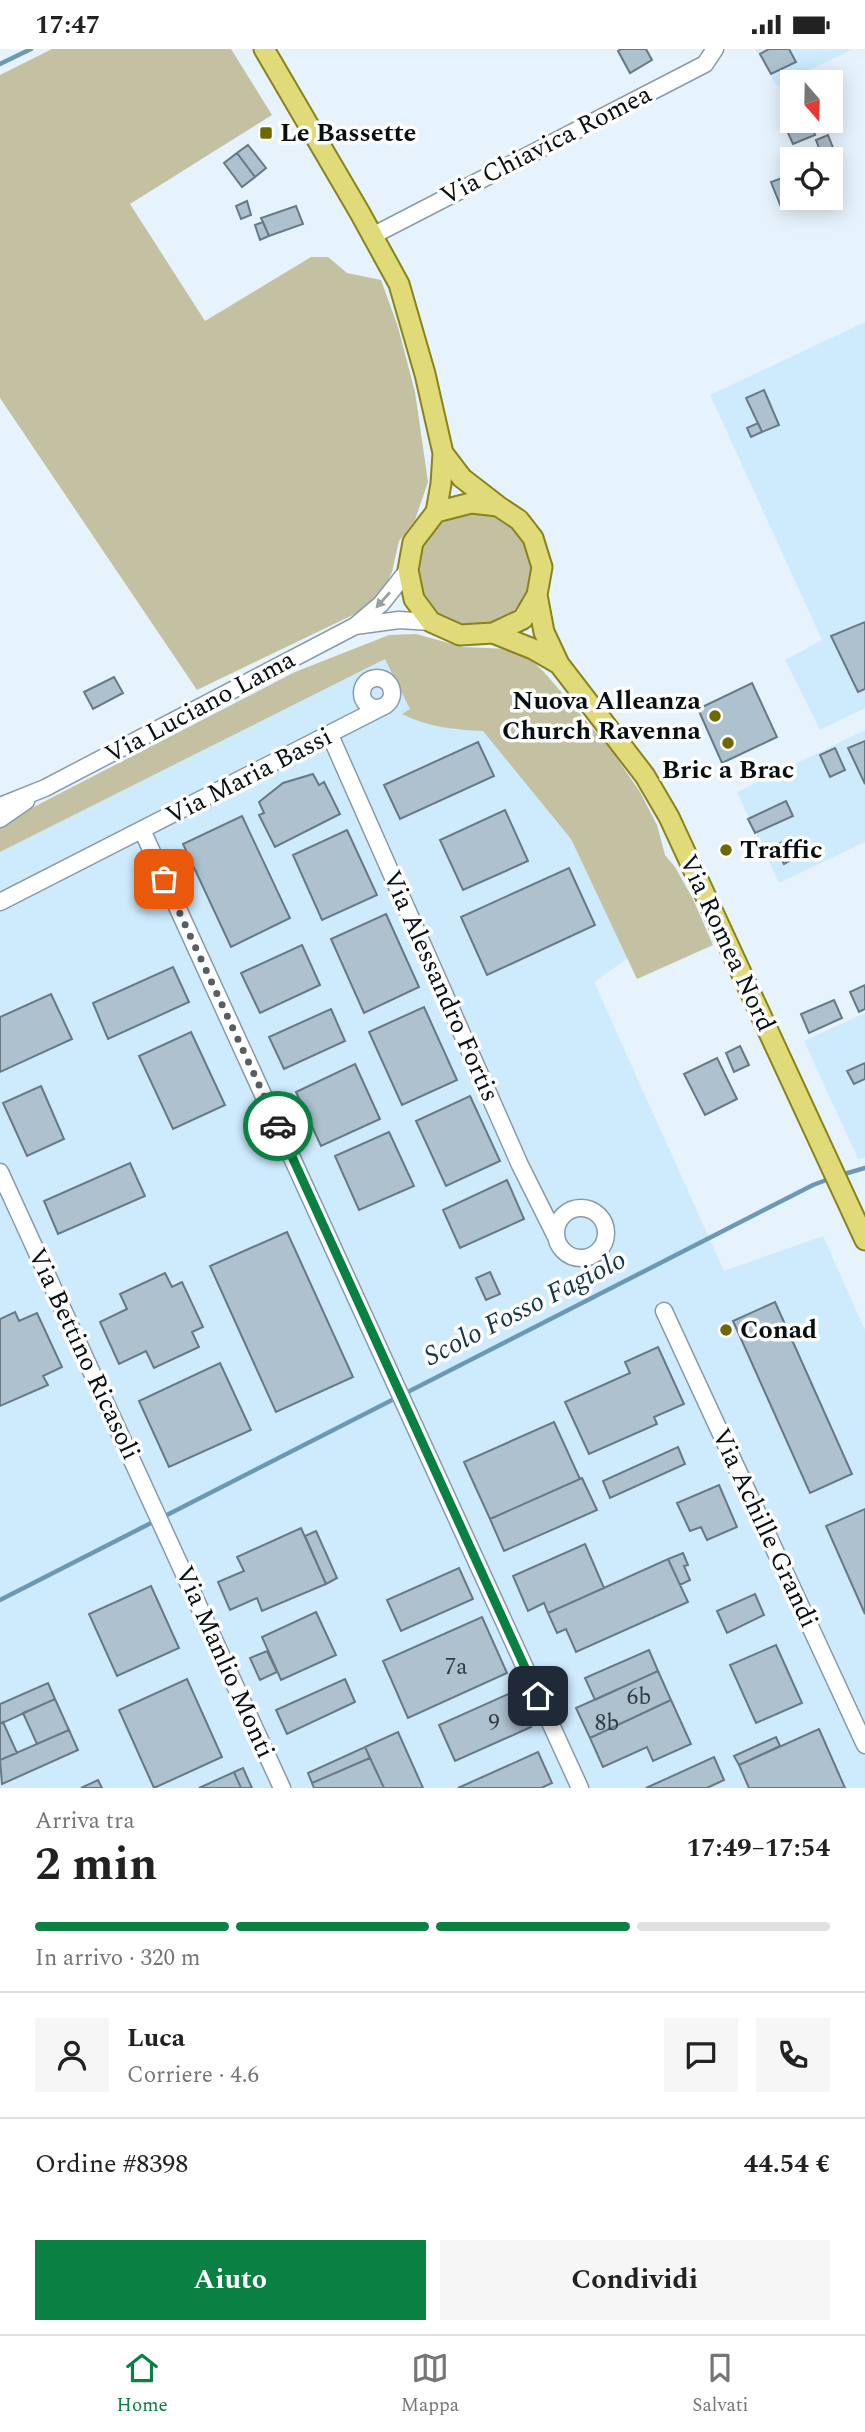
<!DOCTYPE html>
<html lang="it">
<head>
<meta charset="utf-8">
<style>
	:root { --surface:#fff; --page:#f6f6f6; --text:#222; --muted:#767676; --line:#e0e0e0; --accent:#0b8043 }
	body { margin:0; font-family:Spectral,serif; background:var(--page); color:var(--text); height:100vh; display:flex; flex-direction:column; font-size:26px; white-space:nowrap }
	* { box-sizing:border-box; margin:0 }
	p { font-size:23px; color:var(--muted) }
	.icon { flex:none; width:38px; height:38px; fill:none; stroke:currentColor; stroke-width:2; stroke-linecap:round; stroke-linejoin:round }
	.map { position:relative; height:1739px; overflow:hidden }
	.details { display:flex; flex-direction:column; background:var(--surface); flex:1 }
	.details>* { flex:none }
	.needle { width:46px; rotate:160deg }
	.tools { position:absolute; left:780px; top:21px; display:grid; gap:14px }
	.tools a { display:grid; place-items:center; width:63px; height:63px; border-radius:0px; background:var(--surface); box-shadow:0 4px 18px #0003; font-size:35px }
	.pin { position:absolute; display:grid; place-items:center; width:60px; height:60px; color:#fff; margin:-30px; border-radius:14px; box-shadow:0 4px 10px #0006 }
	.courier { position:absolute; display:grid; place-items:center; width:70px; height:70px; margin:-35px; border:5px solid #0b8043; border-radius:50%; background:#fff; color:#222; box-shadow:0 2px 9px #0007 }
	.headline em { font-style:normal; font-weight:700 }
	.headline div { display:flex; flex-direction:column-reverse }
	.headline { display:flex; align-items:center; justify-content:space-between; height:119px; padding:0 35px }
	h1 { font-size:46px; font-weight:700; line-height:52px }
	.bar { display:grid; grid-template-columns:repeat(4,1fr); gap:10px 7px; align-content:center; height:84px; padding:0 35px }
	.bar i { height:9px; border-radius:5px; background:var(--line) }
	.bar .selected { background:var(--accent) }
	.bar p { grid-column:span 4 }
	.line { display:flex; align-items:center; gap:18px; padding:0 35px; border-top:2px solid var(--line) }
	.line div { flex:1 }
	.round { display:grid; place-items:center; flex:none; width:74px; height:74px; border-radius:0px; background:var(--page) }
	.cta { display:flex; gap:14px; margin-top:auto; padding:14px 35px }
	.cta a { flex:1; height:80px; border-radius:0px; background:var(--accent); color:#fff; font-size:28px; font-weight:700; line-height:80px; text-align:center }
	.cta a+a { background:var(--page); color:var(--text) }
	.status { display:flex; justify-content:space-between; align-items:center; height:49px; padding:0 35px; background:var(--surface); direction:ltr }
	.status svg { height:19px; fill:currentColor }
	.dock { display:flex; justify-content:space-around; align-items:center; height:98px; border-top:2px solid var(--line); background:var(--surface); font-size:19px; color:var(--muted) }
	.dock a { display:grid; justify-items:center; gap:4px }
	.dock .selected { color:var(--accent) }
	.map>svg:first-child { display:block }
	.built { fill:#ceebfe }
	.green { fill:#c3c1a2 }
	.lines { fill:none; stroke-linecap:round; stroke-linejoin:round }
	.stream { stroke:#6d98b4; stroke-width:4.5 }
	.building { fill:#adc1cf; stroke:#667985; stroke-width:2 }
	.minor-casing { stroke:#889ba9; stroke-width:19 }
	.major-casing { stroke:#88831b; stroke-width:23 }
	.minor { stroke:#fff; stroke-width:16 }
	.major { stroke:#e1da79; stroke-width:19 }
	.oneway { fill:#9c9fa1 }
	.done { stroke:#565f65; stroke-width:7; stroke-dasharray:0 12.6 }
	.route { stroke:#0b8043; stroke-width:9 }
	.poi-dot { fill:#6f6800; stroke:#fefefe; stroke-width:2.5 }
	.labels { text-anchor:middle; dominant-baseline:central; stroke-width:7; stroke-linejoin:round; paint-order:stroke }
	.number-label { font-size:23px; fill:#313c42 }
	.poi-label { font-size:26px; font-weight:bold; fill:#080f13; stroke:#fefefe; text-anchor:start }
	.street-label { font-size:26px; fill:#080f13; stroke:#fefefe }
	.water-label { font-size:28px; font-style:italic; fill:#12364c; stroke:#fefefe }
</style>
</head>
<body>
<div class="status"><b>17:47</b><svg viewBox="0 0 49 12"><path d="M0 12V9h3v3zM5 12V6h3v6zM10 12V3h3v9zM15 12V0h3v12zM26 1h20v11H26zM47 4h2v5h-2z"/></svg></div>
<div class="map">
<svg width="865" height="1739" viewBox="0 0 865 1739">
	<rect width="100%" height="100%" fill="#e7f3fc"/>
	<!-- built -->
	<path class="built" d="M755,0H853L777,37Z
		M865,273V659L820,681L785,611L822,591L710,346Z
		M385,610L454,681H483L571,790L628,909L594,933L724,1222L823,1187L865,1281V1739H0V803Z
		M865,681V793L779,834L737,743Z
		M865,964V1109L858,1110L804,992Z"/>
	<!-- green -->
	<path class="green" d="M52,0H231L272,66L130,155L205,272L311,208H328L347,224L381,231L398,278L415,343L428,433L415,471L399,492L392,523L381,546L357,564L197,641L0,349V26Z
		M418 520a57 57 0 1 1 114 0a57 57 0 1 1-114 0Z
		M416,585L463,598L513,600L528,608L544,623L612,702L640,743L657,776L665,806L675,818L693,850L713,896L637,930L571,790L483,682C454,681 428,678 402,665L410,660L385,610L0,803V777L20,765L295,623L389,586Z"/>
	<g class="lines">
		<!-- stream -->
		<path class="stream" d="M0,15L31,0
			M841,1126L865,1119
			M163,1468L813,1136L829,1130
			M0,1551L155,1472"/>
	</g>
	<!-- building -->
	<path class="building" d="M621,0H646L652,11L630,24L618,2Z
		M769,0H789L796,13L771,25L760,5Z
		M797,72H804L806,77L811,75L815,86L793,95L785,77Z
		M828,86L835,104L823,109L816,91Z
		M248,96L266,119L255,128L237,104Z
		M237,104L255,128L242,138L224,114Z
		M793,125V149H803L781,158L771,133Z
		M247,152L251,166L241,170L236,157Z
		M296,157L303,175L269,187L261,169Z
		M263,173L269,187L260,191L255,176Z
		M764,341L779,376L762,383L746,349Z
		M758,374L762,383L751,388L747,379Z
		M865,573V640L858,643L831,587Z
		M114,628L123,644L93,660L84,643Z
		M752,634L777,688L722,714L698,660Z
		M865,692V735L848,699Z
		M478,693L494,727L400,770L384,736Z
		M835,699L845,721L830,728L820,706Z
		M313,725L319,736L324,733L340,765L275,798L259,766L264,764L259,753L283,734Z
		M786,752L793,767L755,784L748,770Z
		M505,761L528,812L463,841L440,791Z
		M242,767L290,869L231,898L183,795Z
		M347,781L377,846L322,871L293,806Z
		M793,788L796,794L783,800L789,812L784,815L775,797Z
		M796,794L802,806L789,812L783,800Z
		M569,819L595,876L487,926L461,868Z
		M386,865L419,938L364,964L331,890Z
		M302,896L320,936L260,964L241,924Z
		M173,918L189,953L108,990L93,954Z
		M865,936V960L859,963L850,943Z
		M51,945L72,990L0,1023V968Z
		M834,951L842,969L809,984L801,965Z
		M424,958L457,1031L402,1056L369,983Z
		M331,960L345,992L284,1020L269,988Z
		M191,983L225,1056L173,1080L139,1007Z
		M740,997L749,1016L734,1023L726,1004Z
		M717,1009L737,1050L705,1066L684,1025Z
		M865,1014V1030L854,1035L847,1022Z
		M355,1015L380,1070L321,1097L296,1043Z
		M41,1037L64,1090L27,1107L3,1054Z
		M470,1047L500,1112L446,1137L416,1072Z
		M389,1083L414,1137L359,1161L335,1107Z
		M130,1114L145,1147L58,1185L44,1152Z
		M507,1131L524,1170L460,1199L443,1161Z
		M287,1183L353,1328L276,1363L210,1217Z
		M490,1223L500,1245L486,1251L476,1229Z
		M165,1224L172,1238L182,1233L203,1278L192,1283L199,1298L154,1319L146,1302L119,1315L100,1273L127,1260L120,1245Z
		M775,1253L852,1425L810,1444L733,1272Z
		M15,1263L19,1272L37,1264L62,1318L43,1327L48,1336L0,1357V1270Z
		M658,1298L684,1355L654,1368L657,1375L589,1405L565,1353L630,1324L625,1313Z
		M220,1314L251,1381L169,1418L139,1352Z
		M554,1373L580,1430L490,1470L464,1413Z
		M678,1398L685,1415L610,1449L603,1432Z
		M582,1429L597,1461L504,1502L490,1470Z
		M719,1436L737,1478L707,1491L701,1478L690,1482L677,1454Z
		M865,1460V1565L826,1477Z
		M301,1479L326,1535L262,1562L257,1549L230,1561L218,1533L244,1522L237,1508Z
		M316,1482L337,1529L326,1535L305,1487Z
		M585,1495L604,1539L548,1564L544,1554L528,1562L513,1527Z
		M683,1504L688,1516L684,1517L690,1531L680,1536L668,1510Z
		M668,1510L688,1553L576,1603L566,1580L557,1584L548,1564Z
		M459,1519L473,1550L401,1582L387,1551Z
		M151,1537L179,1599L117,1627L89,1565Z
		M755,1545L764,1566L727,1584L717,1562Z
		M316,1563L336,1606L281,1631L262,1588Z
		M482,1568L507,1624L408,1669L383,1612Z
		M776,1596L802,1654L756,1674L730,1616Z
		M649,1601L658,1622L595,1651L585,1629Z
		M267,1602L277,1623L260,1631L250,1609Z
		M658,1622L671,1651L590,1689L576,1659Z
		M187,1630L222,1708L154,1739L119,1661Z
		M345,1630L355,1653L287,1685L276,1661Z
		M48,1634L55,1650L0,1675V1655Z
		M515,1642L531,1678L455,1712L439,1676Z
		M55,1650L69,1681L37,1695L23,1664Z
		M671,1651L691,1695L653,1712L647,1698L603,1718L590,1689Z
		M3,1673L17,1704L0,1711V1675Z
		M819,1680L845,1739H749L739,1716Z
		M69,1681L78,1701L2,1735L0,1711Z
		M398,1683L423,1739H384L365,1698Z
		M776,1688L780,1697L739,1716L734,1707Z
		M365,1698L370,1709L312,1734L308,1724Z
		M538,1703L552,1734L541,1739H458Z
		M714,1708L724,1731L707,1739H646Z
		M370,1709L384,1739H314L312,1734Z
		M243,1719L252,1739H241L234,1723Z
		M234,1723L241,1739H199Z
		M98,1731L102,1739H81Z"/>
	<g class="lines">
		<!-- minor casing -->
		<g class="minor-casing">
			<path id="minor" d="M372,187L705,15L715,0
				M355,577L399,571L431,573
				M362 644a15 15 0 1 1 30 0a15 15 0 1 1-30 0Z
				M330,686L520,1116L555,1186
				M0,757L45,739L355,577L381,555L408,521
				M0,770L26,752
				M142,781L580,1739
				M0,853L384,657
				M0,1123L282,1739
				M556 1184a25 25 0 1 1 50 0a25 25 0 1 1-50 0Z
				M664,1262L865,1696"/>
		</g>
		<!-- major casing -->
		<g class="major-casing">
			<path id="major" d="M264,0L360,164L399,235L425,325L443,404L441,435L436,463
				M443,404L462,429L497,456
				M471,454L498,457L519,471L533,489L542,518L537,546L523,570L493,584L460,586L431,573L414,550L408,521L413,493L436,463Z
				M537,546L544,583L559,615L645,727L669,768L865,1191
				M493,584L533,600L559,615"/>
		</g>
		<!-- minor -->
		<use href="#minor" class="minor"/>
		<!-- major -->
		<use href="#major" class="major"/>
	</g>
	<!-- one-way arrows -->
	<defs><path id="oneway-solid" d="M-6-.8H1V-3.2L6.5 0L1 3.2V.8H-6Z" transform="scale(1.75)"/></defs>
	<use class="oneway" href="#oneway-solid" transform="translate(383 551) rotate(132)"/>
	<g class="lines">
		<!-- done -->
		<path class="done" d="M164,830L278,1077"/>
		<!-- route -->
		<path class="route" d="M278,1077L538,1647"/>
	</g>
	<!-- markers -->
	<g class="poi-dot">
		<rect x="259" y="77" width="14" height="14" rx="3.5"/>
		<circle cx="715" cy="667" r="7"/>
		<circle cx="728" cy="694" r="7"/>
		<circle cx="726" cy="801" r="7"/>
		<circle cx="726" cy="1281" r="7"/>
	</g>
	<g class="labels">
		<!-- number labels -->
		<g class="number-label">
			<text x="456" y="1618">7a</text>
			<text x="639" y="1648">6b</text>
			<text x="494" y="1674">9</text>
			<text x="607" y="1674">8b</text>
		</g>
		<!-- poi labels -->
		<g class="poi-label">
			<text x="280" y="84">Le Bassette</text>
			<text x="701" y="652" text-anchor="end">Nuova Alleanza<tspan x="701" dy="30">Church Ravenna</tspan></text>
			<text x="728" y="721" text-anchor="middle">Bric a Brac</text>
			<text x="740" y="801">Traffic</text>
			<text x="740" y="1281">Conad</text>
		</g>
		<!-- street labels -->
		<g class="street-label">
			<text transform="translate(546 96) rotate(-27)">Via Chiavica Romea</text>
			<text transform="translate(200 658) rotate(-28)">Via Luciano Lama</text>
			<text transform="translate(249 727) rotate(-27)">Via Maria Bassi</text>
			<text transform="translate(727 894) rotate(65)">Via Romea Nord</text>
			<text transform="translate(441 937) rotate(66)">Via Alessandro Fortis</text>
			<text transform="translate(84 1305) rotate(65)">Via Bettino Ricasoli</text>
			<text transform="translate(765 1479) rotate(65)">Via Achille Grandi</text>
			<text transform="translate(225 1613) rotate(66)">Via Manlio Monti</text>
		</g>
		<!-- water labels -->
		<g class="water-label">
			<text transform="translate(525 1259) rotate(-27)">Scolo Fosso Fagiolo</text>
		</g>
	</g>
</svg>
<div class="tools">
<a><svg class="needle" viewBox="-14 -14 28 28"><path d="M0-13l5 13h-10z" fill="#e53935"/><path d="M0 13l5-13h-10z" fill="#767676"/></svg></a>
<a><svg class="icon" aria-label="locate" viewBox="0 0 24 24"><circle cx="12" cy="12" r="6"/><path d="M12 2v4M12 18v4M2 12h4M18 12h4"/></svg></a>
</div>
<div class="pin" style="left:164px;top:830px;background:#ea580c"><svg class="icon" aria-label="bag" viewBox="0 0 24 24"><path d="M5 8h14l-1 12H6zM9 8a3 3 0 0 1 6 0"/></svg></div>
<div class="pin" style="left:538px;top:1647px;background:#1f2937"><svg class="icon" aria-label="home" viewBox="0 0 24 24"><path d="M3 11l9-7 9 7M6 9v11h12V9"/></svg></div>
<div class="courier" style="left:278px;top:1077px"><svg class="icon" aria-label="car" viewBox="0 0 24 24"><path d="M5 17H2v-5l4-1 3-4h7l3 4 3 1v5h-3M9 17h6M6 11h13"/><circle cx="7" cy="17" r="2"/><circle cx="17" cy="17" r="2"/></svg></div>
</div>
<section class="details">
<div class="headline"><div><h1>2 min</h1><p>Arriva tra</p></div><em>17:49–17:54</em></div>
<div class="bar"><i class="selected"></i><i class="selected"></i><i class="selected"></i><i></i><p>In arrivo · 320 m</p></div>
<div class="line" style="height:126px"><a class="round"><svg class="icon" aria-label="person" viewBox="0 0 24 24"><circle cx="12" cy="8" r="4"/><path d="M4 21q1-7 8-7t8 7"/></svg></a><div><b>Luca</b><p>Corriere · 4.6</p></div><a class="round"><svg class="icon" aria-label="chat" viewBox="0 0 24 24"><path d="M4 5h16v11H9l-5 4z"/></svg></a><a class="round"><svg class="icon" aria-label="phone" viewBox="0 0 24 24"><path d="M5 4h4l2 5-3 2q2 4 5 5l2-3 5 2v4C11 20 4 13 5 4z"/></svg></a></div>
<div class="line" style="height:91px"><div>Ordine #8398</div><b>44.54 €</b></div>
<div class="cta"><a>Aiuto</a><a>Condividi</a></div>
</section>
<nav class="dock">
<a class="selected"><svg class="icon" aria-label="home" viewBox="0 0 24 24"><path d="M3 11l9-7 9 7M6 9v11h12V9"/></svg>Home</a>
<a><svg class="icon" aria-label="map" viewBox="0 0 24 24"><path d="M3 6l6-2 6 2 6-2v14l-6 2-6-2-6 2zM9 4v14M15 6v14"/></svg>Mappa</a>
<a><svg class="icon" aria-label="saved" viewBox="0 0 24 24"><path d="M7 4h10v16l-5-4-5 4z"/></svg>Salvati</a>
</nav>
</body>
</html>
